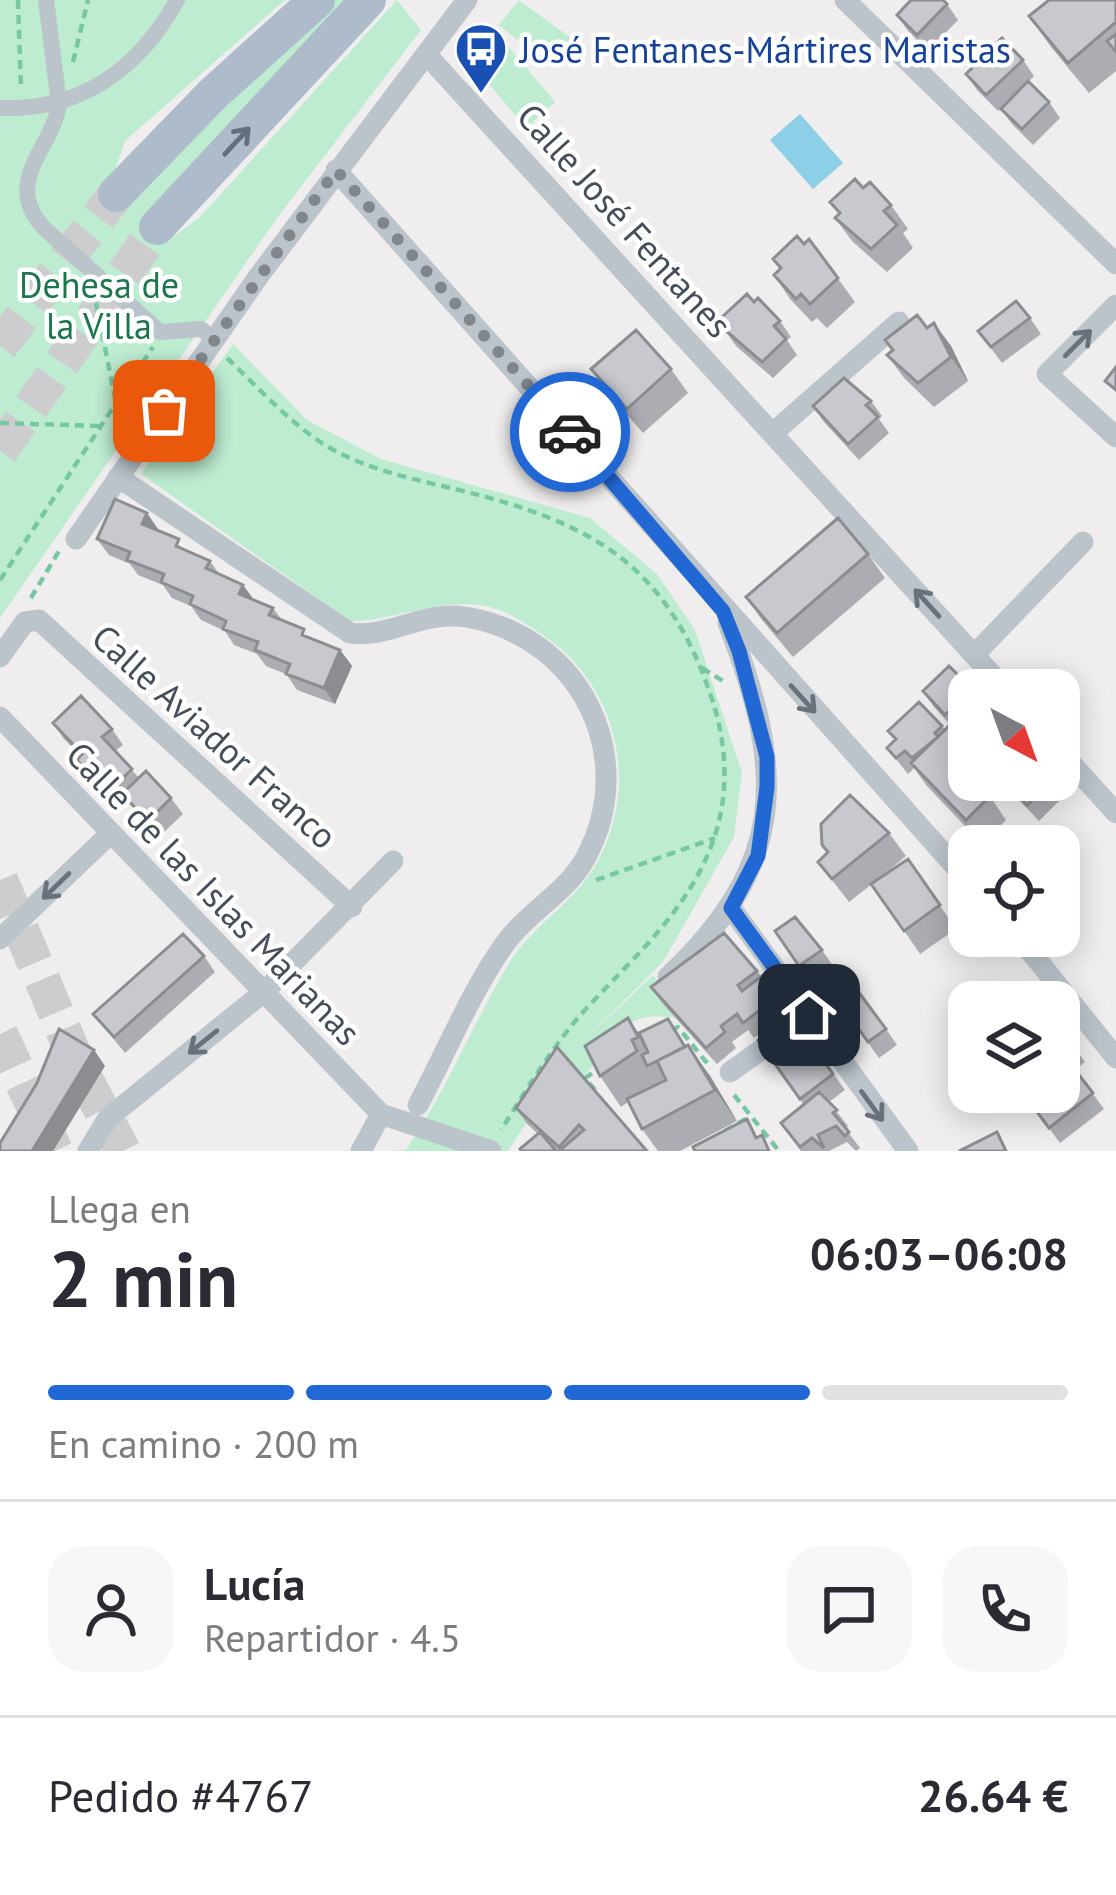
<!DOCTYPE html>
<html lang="es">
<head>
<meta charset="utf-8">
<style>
	:root { --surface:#fff; --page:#f7f7f7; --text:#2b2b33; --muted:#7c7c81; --line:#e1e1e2; --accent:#2268d4 }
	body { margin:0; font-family:"PT Sans",sans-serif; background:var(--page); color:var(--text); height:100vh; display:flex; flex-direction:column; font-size:45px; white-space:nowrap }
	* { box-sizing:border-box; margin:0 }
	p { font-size:39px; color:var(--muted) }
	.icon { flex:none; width:66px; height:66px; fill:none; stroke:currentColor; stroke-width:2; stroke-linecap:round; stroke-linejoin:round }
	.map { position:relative; height:1151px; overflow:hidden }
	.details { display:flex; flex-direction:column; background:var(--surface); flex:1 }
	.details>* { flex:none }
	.needle { width:78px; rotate:139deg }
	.tools { position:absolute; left:948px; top:669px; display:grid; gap:24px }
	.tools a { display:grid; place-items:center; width:132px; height:132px; border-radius:24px; background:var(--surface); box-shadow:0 6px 30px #0003; font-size:60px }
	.pin { position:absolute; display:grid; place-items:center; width:102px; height:102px; color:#fff; margin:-51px; border-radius:24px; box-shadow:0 6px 18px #0006 }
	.courier { position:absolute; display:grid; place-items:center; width:120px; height:120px; margin:-60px; border:9px solid #2268d4; border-radius:50%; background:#fff; color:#222; box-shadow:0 3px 15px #0007 }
	.summary em { font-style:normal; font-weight:800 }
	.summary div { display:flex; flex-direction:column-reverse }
	.summary { display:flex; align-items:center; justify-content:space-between; height:204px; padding:0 48px }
	h1 { font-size:78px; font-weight:800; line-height:90px }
	.bar { display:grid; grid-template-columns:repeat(4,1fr); gap:18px 12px; align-content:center; height:144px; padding:0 48px }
	.bar i { height:15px; border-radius:9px; background:var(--line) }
	.bar .selected { background:var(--accent) }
	.bar p { grid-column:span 4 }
	.line { display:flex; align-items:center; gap:30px; padding:0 48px; border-top:3px solid var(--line) }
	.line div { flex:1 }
	.round { display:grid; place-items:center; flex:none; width:126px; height:126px; border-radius:36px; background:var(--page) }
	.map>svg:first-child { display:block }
	.green { fill:#bdecd1 }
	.water { fill:#8ccfe6 }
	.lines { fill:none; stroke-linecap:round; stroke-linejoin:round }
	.primary-tunnel { stroke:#cdcdcf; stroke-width:36; stroke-dasharray:36 18; stroke-linecap:butt }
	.path { stroke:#77c7a3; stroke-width:4.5; stroke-dasharray:9 6; stroke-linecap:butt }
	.pedestrian { stroke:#bcc4cb; stroke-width:16 }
	.minor { stroke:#bcc4cb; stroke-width:21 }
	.primary { stroke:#aebbcb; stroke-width:36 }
	.wall { fill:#abadb2 }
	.shaded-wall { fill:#8b8d91 }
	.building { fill:#c7c9cf; stroke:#8b8d91; stroke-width:3 }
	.oneway { stroke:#656f7b }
	.oneway2 { stroke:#69727b }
	.done { stroke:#81868d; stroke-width:12; stroke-dasharray:0 21.6 }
	.route { stroke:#2268d4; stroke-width:15 }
	.labels { text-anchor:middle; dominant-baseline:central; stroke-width:9; stroke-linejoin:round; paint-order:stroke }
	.transit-label { font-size:36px; fill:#164399; stroke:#fff; text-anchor:start }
	.street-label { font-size:36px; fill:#464f59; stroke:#fff }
	.park-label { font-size:36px; fill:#1b764d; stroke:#fff }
</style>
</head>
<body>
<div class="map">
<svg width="1116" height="1151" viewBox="0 0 1116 1151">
	<rect width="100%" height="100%" fill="#efeded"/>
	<!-- green -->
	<path class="green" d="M0,0H285L125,141L111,182L133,199L209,115L336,0H350L154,216L176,235L200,217L397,0L421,30L277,218L0,618Z
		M519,0L572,39L550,66L499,25Z
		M502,39L555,102L526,128L472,64Z
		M233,344L307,420L381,459L590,518L657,574L695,630L742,773L734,837L663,962L574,1050L653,975L670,995L662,1003L675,1018C612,1009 620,1045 581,1078L567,1060L508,1151H390L406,1150C446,1091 472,1026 508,965C532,925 576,902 598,861C642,778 615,678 534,629C519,620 504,609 485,606C437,597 398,621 350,621L141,474Z"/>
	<!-- water -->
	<path class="water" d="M800,114L843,163L813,189L770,140Z"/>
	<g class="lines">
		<!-- primary-tunnel -->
		<path class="primary-tunnel" d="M0,346L116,194
			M0,451L157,227
			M0,880L79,1067L123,1151
			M0,1034L55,1151"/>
		<!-- path -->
		<path class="path" d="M18,0L21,90
			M73,62L88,0
			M96,303L116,403L153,347
			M227,358C260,389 291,425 330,448C371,471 414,479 459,490C589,522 666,562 711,696C730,752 730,809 704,863C675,923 628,963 584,1011C552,1047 527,1089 501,1130
			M0,423L100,426
			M0,580L116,403
			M31,598L59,551
			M702,668L723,681
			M596,880L715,838
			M671,1030L678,1027L711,1068
			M595,1090L585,1078L597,1070
			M734,1095L779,1151
			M725,1131L751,1116"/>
		<!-- pedestrian -->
		<path class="pedestrian" d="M46,0L59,104C54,146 0,183 45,229L160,332L201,329L214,339
			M0,108C81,111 139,69 177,0"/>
		<!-- minor -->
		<path class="minor" d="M845,0L1116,264
			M426,54L1006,690
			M336,170L969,882
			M1116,305L1047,374L1116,437
			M773,433L899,322
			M118,477L350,633C388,639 424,610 465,617C580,635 641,757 585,859C566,893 527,912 504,945C470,993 446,1053 418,1105
			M76,539L258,277L467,0
			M974,655L1083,542
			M0,657L25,622L39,620L352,907
			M0,717L381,1114
			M1059,750L1116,813
			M731,908L908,1151
			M1018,936L1116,1058
			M0,939L111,833
			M668,977C789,863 785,771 728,623
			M730,1072L783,1034
			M381,1114L491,1151
			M88,1151L108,1118L265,991L393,861
			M361,1151L381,1114"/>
		<!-- primary -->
		<path class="primary" d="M116,194L214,93L317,0
			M157,227L368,0"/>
	</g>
	<!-- wall -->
	<path class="wall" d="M1116,0V71L1089,93L1051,47L1029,16Z
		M947,4L958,20L928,51L908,31L897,15Z
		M1023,60L1034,76L1029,81L1049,102L1060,118L1033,145L1012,124L1001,109L1014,95L998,111L977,90L966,74Z
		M863,188L891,205L908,229L903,233L913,248L887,272L852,241L835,218L839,214L830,202Z
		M809,239L855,302L827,328L817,318L812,322L790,299L774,275L780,269L773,259L804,244Z
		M754,302L780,321L791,337L787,340L797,355L773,378L736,346L725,330L729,327L722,317Z
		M1030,318L1041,334L1002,363L978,331Z
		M927,328L951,346L968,381L934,407L904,378L887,355Z
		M591,369H671L688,393L643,433L608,393Z
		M871,401L882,416L879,419L889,433L859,460L824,422L813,406Z
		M158,529L157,530L187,551L210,561L219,574L254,600L273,608L282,620L311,639L340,650L352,666L335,704L297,690L286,674L266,666L257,654L234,645L225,631L201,620L191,606L172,598L163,585L138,575L130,564L109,555L97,539Z
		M868,554L885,578L793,657L762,620L746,597Z
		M969,690V718L956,731L934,707L923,691Z
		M53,723L112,729L123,745L115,751L139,778L171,798L183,814L159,837L127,800L118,809L88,776L77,760L81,756L64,739Z
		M942,726L945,730L969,745V780H983L978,784L990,796L1006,820L982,844L927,786L914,768L908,774L887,748L895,741L888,731Z
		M1053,780L1064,796L1039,821L1015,796L1004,781Z
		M889,833L906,856L876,881L908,859L956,929L920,954L872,884L849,902L818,862L828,853L822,845Z
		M775,931L822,950L833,966L810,982Z
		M204,956L215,972L125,1053L93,1014Z
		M757,971L789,1013L754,1038L748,1030L732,1042L736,1048L717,1064L662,1003L651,987Z
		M840,1003L886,1029L897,1045L879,1058Z
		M791,1015L845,1090L829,1102L848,1126L845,1128L860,1148L856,1151L847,1142L829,1151H801L781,1123L804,1105L758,1040Z
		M628,1018L639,1033L686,1046L710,1076L737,1121L680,1151H658L642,1129L628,1102L621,1107L600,1076Z
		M1059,1026L1085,1062L1059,1082Z
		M557,1047L647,1151H557L527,1124L516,1108Z
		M1079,1075L1104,1109L1060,1143L1032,1105Z"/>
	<!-- shaded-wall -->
	<path class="shaded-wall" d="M934,323L951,346L968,381L951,357Z
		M147,513L158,529L153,540L142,524Z
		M243,585L255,601L239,594Z
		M340,650L352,666L335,704L324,688Z
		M688,1045L710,1076L737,1121L715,1090Z
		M94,1050L105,1066L53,1151H32Z"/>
	<!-- building -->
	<path class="building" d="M911,0H943L947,4L917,35L897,15Z
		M1049,0H1116V22L1068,63L1029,16Z
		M1116,34V52L1107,41Z
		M1002,38L1023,60L986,95L966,74Z
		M1028,81L1049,102L1022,129L1001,109Z
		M855,179L863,188L870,182L891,205L884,211L897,225L871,249L835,218L840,213L830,202Z
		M797,236L804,244L809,239L838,278L810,304L801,294L796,299L774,275L781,268L773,259Z
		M747,294L754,302L758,298L780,321L774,326L786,339L762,362L725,330L730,326L722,317Z
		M1016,301L1030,318L991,347L978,331Z
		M917,315L927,328L934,323L951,357L918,383L887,355L893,350L885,340Z
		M636,330L671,369L627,409L591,369Z
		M1116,367V390L1105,381Z
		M844,378L871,401L866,405L878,417L848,444L813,406Z
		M115,499L147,513L142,524L179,539L176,546L210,561L206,568L243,585L239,594L273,608L269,615L304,629L302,635L340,650L324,688L286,674L290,664L255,650L258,642L223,629L226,621L190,604L193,596L161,582L164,574L127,560L130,552L97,539Z
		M838,518L868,554L777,633L746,597Z
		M949,666L972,689L945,715L923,691Z
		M81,696L112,729L102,737L132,769L107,793L77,760L82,754L53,723Z
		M919,702L942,726L935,733L938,737L912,758L905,751L896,758L887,748L896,739L888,731Z
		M950,725L969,745V754L959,764L969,774V780H974L990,796L966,820L911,763Z
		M146,771L171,798L148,821L122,794Z
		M1005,780H1053L1027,805Z
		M850,795L889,833L832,879L818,862L828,852L822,845L821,824Z
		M908,859L940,905L904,931L871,884Z
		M795,917L822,950L799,966L775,931Z
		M724,933L757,971L738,985L742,991L762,976L777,997L743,1023L737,1014L721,1026L725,1032L706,1048L651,987Z
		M183,934L204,956L114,1037L93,1014Z
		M1017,987L1029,1002H988L1005,988L1009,993Z
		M857,990L886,1029L868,1042L840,1003Z
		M791,1015L833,1074L800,1099L758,1040Z
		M628,1018L638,1037L632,1040L637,1051L600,1076L585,1046Z
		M668,1019L685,1047L647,1066L642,1055L648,1052L639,1033Z
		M1059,1026L1074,1046L1059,1057Z
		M59,1029L94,1050L32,1151H0V1143L37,1083Z
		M688,1045L715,1090L642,1129L627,1099L666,1080L657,1061Z
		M557,1047L647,1151H559L584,1130L579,1125L559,1147L516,1108Z
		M1079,1075L1093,1093L1049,1128L1032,1105L1053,1092H1059V1088Z
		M819,1092L837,1110L833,1113L849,1132L845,1136L836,1126L818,1135L824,1148L812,1138L800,1147L781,1123Z
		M747,1119L756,1138L762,1135L769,1151H695L693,1147Z
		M540,1132L556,1151H521L520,1149Z
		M997,1132L1006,1151H959Z"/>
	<!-- one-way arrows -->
	<defs><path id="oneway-shaft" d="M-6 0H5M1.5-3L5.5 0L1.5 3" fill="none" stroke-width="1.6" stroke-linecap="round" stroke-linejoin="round" transform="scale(3)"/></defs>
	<use class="oneway" href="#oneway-shaft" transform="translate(237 141) rotate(-47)"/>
	<g class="oneway2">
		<use href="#oneway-shaft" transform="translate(1078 343) rotate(-45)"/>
		<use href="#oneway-shaft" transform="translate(927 603) rotate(-132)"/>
		<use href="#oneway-shaft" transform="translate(803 699) rotate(48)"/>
		<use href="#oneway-shaft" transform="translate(56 886) rotate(136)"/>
		<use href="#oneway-shaft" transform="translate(203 1042) rotate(141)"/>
		<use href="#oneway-shaft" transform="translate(872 1106) rotate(54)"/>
	</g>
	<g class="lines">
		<!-- done -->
		<path class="done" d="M164,411L336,170L570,432"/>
		<!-- route -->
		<path class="route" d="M570,432L723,611L739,651L767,757V787L758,856L731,908L809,1015"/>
	</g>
	<!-- icons -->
	<defs>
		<g id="bus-pin" transform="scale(2.7)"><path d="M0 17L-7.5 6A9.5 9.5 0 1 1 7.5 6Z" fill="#1a4fb4" stroke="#fff"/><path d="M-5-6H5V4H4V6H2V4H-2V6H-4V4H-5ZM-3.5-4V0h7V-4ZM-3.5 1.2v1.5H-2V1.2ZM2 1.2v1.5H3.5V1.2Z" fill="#fff"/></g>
	</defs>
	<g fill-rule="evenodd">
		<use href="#bus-pin" x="481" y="49"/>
	</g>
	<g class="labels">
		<!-- transit labels -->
		<g class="transit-label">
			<text x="520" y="49">José Fentanes-Mártires Maristas</text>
		</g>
		<!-- street labels -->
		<g class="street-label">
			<text transform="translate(625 220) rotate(48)">Calle José Fentanes</text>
			<text transform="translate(215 736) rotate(42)">Calle Aviador Franco</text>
			<text transform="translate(214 893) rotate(46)">Calle de las Islas Marianas</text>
		</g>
		<!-- park labels -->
		<g class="park-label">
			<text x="99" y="284">Dehesa de<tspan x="99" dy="41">la Villa</tspan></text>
		</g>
	</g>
</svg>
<div class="tools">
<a><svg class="needle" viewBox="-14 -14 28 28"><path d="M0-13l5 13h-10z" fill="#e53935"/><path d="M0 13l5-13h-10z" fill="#7c7c81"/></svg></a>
<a><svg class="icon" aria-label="locate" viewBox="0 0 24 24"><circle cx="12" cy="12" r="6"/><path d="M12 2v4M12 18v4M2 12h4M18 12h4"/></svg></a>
<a><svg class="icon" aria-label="layers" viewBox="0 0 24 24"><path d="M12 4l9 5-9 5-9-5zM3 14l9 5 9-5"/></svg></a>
</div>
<div class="pin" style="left:164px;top:411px;background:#ea580c"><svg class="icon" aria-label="bag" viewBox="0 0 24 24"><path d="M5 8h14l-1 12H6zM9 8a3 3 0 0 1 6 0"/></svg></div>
<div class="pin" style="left:809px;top:1015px;background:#1f2937"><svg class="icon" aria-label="home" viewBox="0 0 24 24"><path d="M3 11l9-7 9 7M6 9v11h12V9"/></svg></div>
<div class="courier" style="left:570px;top:432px"><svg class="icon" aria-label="car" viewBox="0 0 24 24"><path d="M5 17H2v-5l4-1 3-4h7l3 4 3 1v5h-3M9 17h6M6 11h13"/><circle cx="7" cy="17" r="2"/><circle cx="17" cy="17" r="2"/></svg></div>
</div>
<section class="details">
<div class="summary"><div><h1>2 min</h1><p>Llega en</p></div><em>06:03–06:08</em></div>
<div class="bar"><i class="selected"></i><i class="selected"></i><i class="selected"></i><i></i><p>En camino · 200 m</p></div>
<div class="line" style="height:216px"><a class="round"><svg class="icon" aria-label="person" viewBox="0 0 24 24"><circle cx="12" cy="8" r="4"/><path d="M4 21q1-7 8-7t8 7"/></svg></a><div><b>Lucía</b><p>Repartidor · 4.5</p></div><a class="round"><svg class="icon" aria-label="chat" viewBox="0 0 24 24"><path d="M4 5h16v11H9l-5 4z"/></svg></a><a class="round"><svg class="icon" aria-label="phone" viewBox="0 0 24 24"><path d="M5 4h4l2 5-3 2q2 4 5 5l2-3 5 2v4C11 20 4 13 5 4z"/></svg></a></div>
<div class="line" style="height:156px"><div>Pedido #4767</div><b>26.64 €</b></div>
</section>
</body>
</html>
